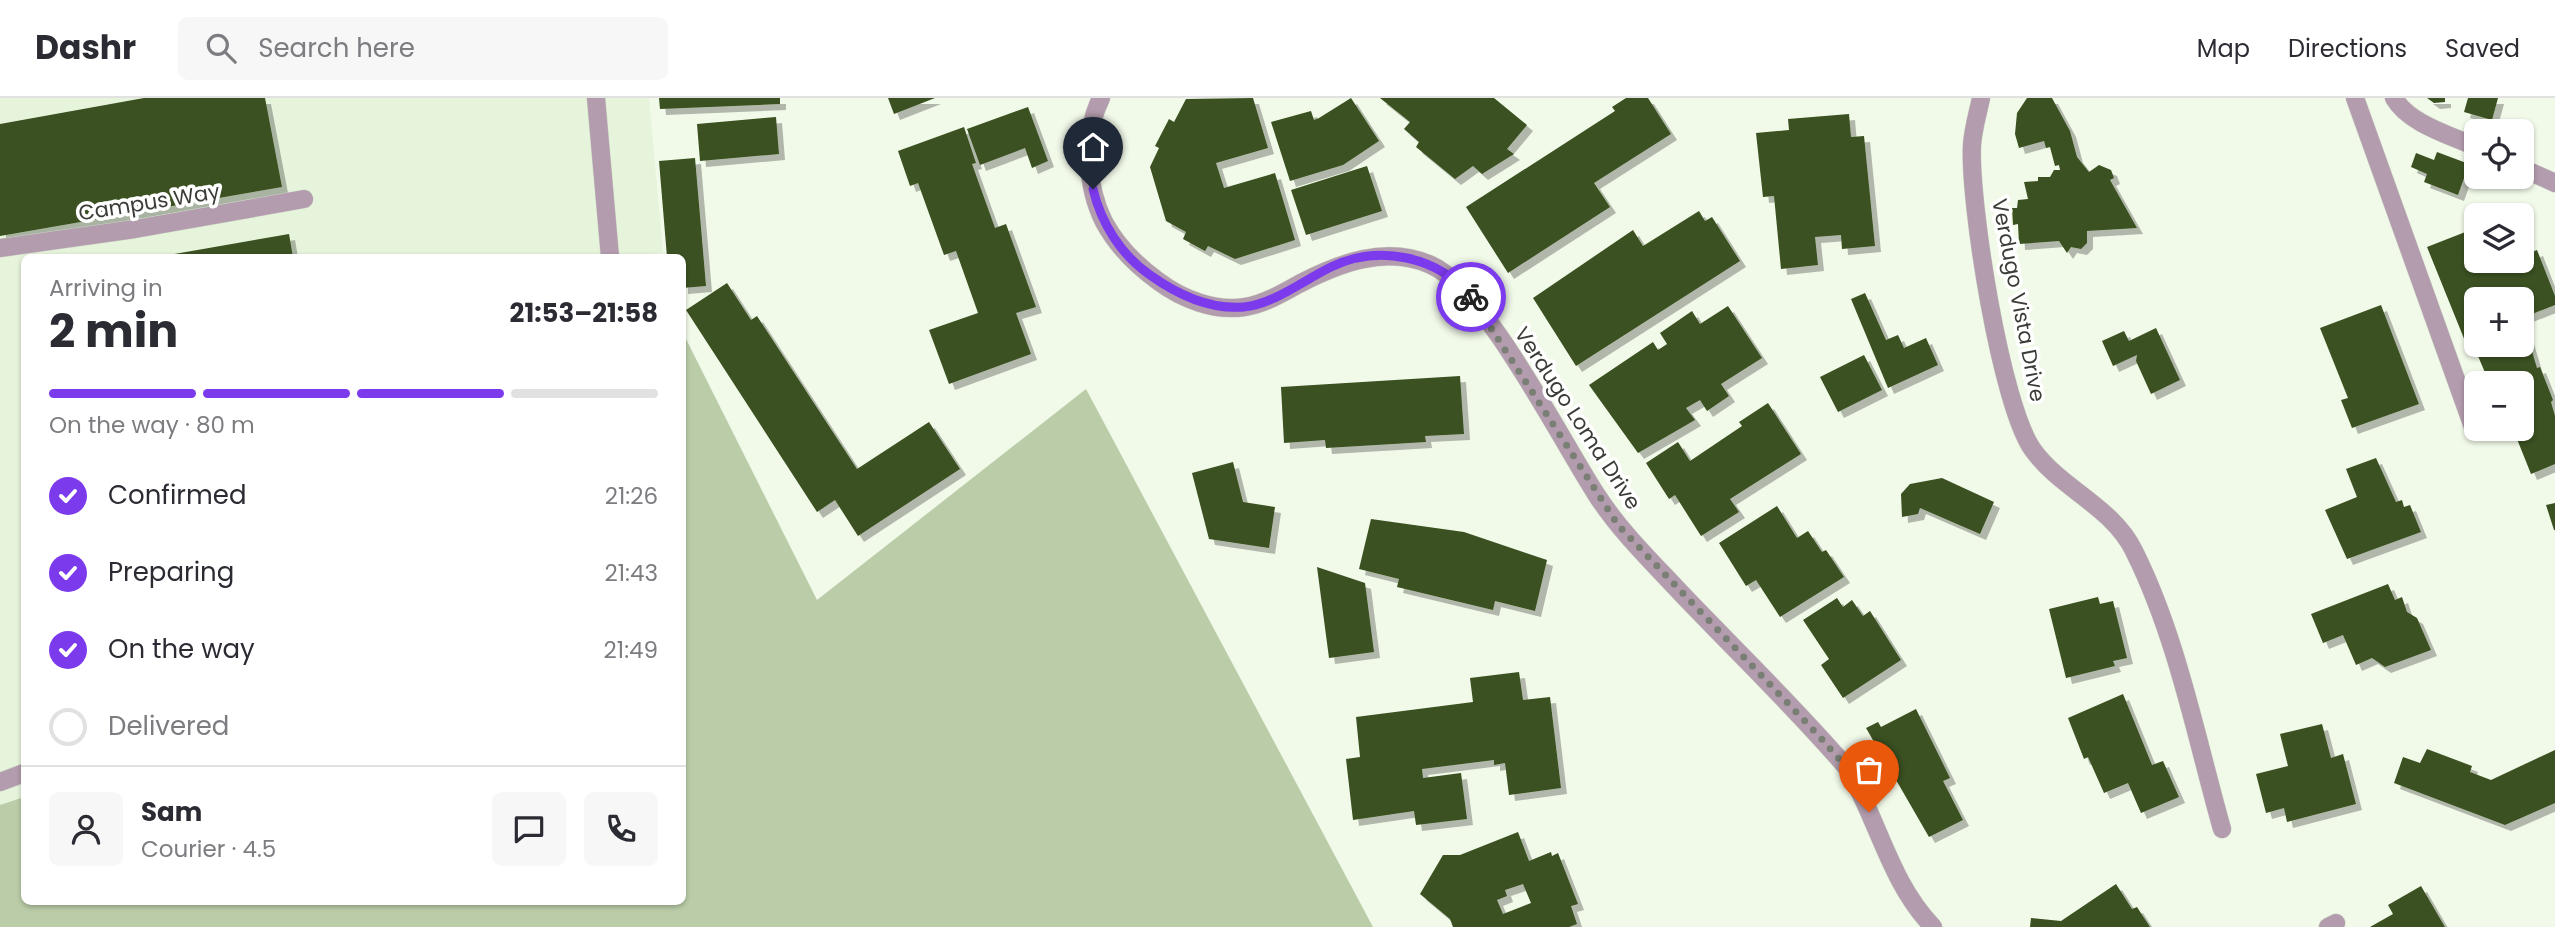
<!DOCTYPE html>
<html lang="en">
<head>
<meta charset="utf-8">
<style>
	:root { --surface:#fff; --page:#f7f7f7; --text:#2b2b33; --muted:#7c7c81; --line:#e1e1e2; --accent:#7c3aed }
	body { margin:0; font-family:Poppins,sans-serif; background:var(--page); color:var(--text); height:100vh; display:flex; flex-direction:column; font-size:26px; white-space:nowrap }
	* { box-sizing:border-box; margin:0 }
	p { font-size:23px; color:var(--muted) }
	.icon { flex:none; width:38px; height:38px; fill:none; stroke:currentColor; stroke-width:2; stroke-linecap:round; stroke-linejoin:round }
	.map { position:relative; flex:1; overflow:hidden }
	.drawer { position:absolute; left:21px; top:156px; width:665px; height:651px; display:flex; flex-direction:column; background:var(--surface); border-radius:10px; box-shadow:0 2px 5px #0004 }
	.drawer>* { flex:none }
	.buttons { position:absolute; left:2464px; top:21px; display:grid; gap:14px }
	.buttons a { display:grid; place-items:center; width:70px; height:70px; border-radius:10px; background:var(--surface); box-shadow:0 2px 5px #0004; font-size:35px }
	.pin { position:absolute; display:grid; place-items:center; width:60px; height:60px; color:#fff; margin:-72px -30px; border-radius:50% 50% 50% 0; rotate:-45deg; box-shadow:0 0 7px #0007 }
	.pin .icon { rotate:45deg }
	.courier { position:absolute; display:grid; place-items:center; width:70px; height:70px; margin:-35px; border:5px solid #7c3aed; border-radius:50%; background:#fff; color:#222; box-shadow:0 2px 9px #0007 }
	.head em { font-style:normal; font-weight:700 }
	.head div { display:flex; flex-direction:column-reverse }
	.head { display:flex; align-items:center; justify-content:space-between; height:119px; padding:0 28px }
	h1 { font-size:46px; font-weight:700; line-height:52px }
	.bar { display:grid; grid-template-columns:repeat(4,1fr); gap:10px 7px; align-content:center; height:84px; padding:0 28px }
	.bar i { height:9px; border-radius:5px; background:var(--line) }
	.bar .current { background:var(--accent) }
	.bar p { grid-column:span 4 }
	.line { display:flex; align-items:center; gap:18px; padding:0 28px; border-top:2px solid var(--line) }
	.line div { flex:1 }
	.round { display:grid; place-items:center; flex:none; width:74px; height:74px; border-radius:10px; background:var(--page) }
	ol { padding:0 28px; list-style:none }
	li { display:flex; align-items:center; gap:21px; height:77px }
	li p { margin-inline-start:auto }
	li .icon { padding:7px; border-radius:50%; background:var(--accent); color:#fff; stroke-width:4 }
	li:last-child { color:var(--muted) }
	li i { width:38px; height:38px; border:4px solid var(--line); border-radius:50% }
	header { display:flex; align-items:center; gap:42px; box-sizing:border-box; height:98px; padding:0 35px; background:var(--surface); border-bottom:2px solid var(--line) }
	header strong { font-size:33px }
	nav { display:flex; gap:38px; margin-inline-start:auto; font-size:24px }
	.search { width:490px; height:63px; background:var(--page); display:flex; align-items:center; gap:18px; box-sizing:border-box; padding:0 24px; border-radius:10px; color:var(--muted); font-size:26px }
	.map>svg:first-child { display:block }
	.built { fill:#e7f4dc }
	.green { fill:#bacda8 }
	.building { fill:#3a5120; fill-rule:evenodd; filter:url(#shadow) }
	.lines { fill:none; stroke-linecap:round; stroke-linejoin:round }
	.service-casing { stroke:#ccd3c5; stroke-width:19 }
	.minor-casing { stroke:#ccd3c5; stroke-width:19 }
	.service { stroke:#b39cad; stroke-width:18 }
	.minor { stroke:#b39cad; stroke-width:18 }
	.done { stroke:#7a7f75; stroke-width:7; stroke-dasharray:0 12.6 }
	.route { stroke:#7c3aed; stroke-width:9 }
	.labels { text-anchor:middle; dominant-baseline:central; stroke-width:7; stroke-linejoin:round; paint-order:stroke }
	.street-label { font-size:21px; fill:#3a3d37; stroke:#fff }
</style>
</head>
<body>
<header>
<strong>Dashr</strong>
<div class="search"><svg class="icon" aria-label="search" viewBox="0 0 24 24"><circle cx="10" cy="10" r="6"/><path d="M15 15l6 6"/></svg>Search here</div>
<nav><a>Map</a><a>Directions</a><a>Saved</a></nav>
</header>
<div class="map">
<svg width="2555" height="829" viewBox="0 0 2555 829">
	<defs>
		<filter id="shadow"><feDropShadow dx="6" dy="6" stdDeviation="0" flood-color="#0004"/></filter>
	</defs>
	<rect width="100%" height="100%" fill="#f1f9e9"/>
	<!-- built -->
	<path class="built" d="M0,0H649L663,154L634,159H24V699L0,707Z"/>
	<!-- green -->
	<path class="green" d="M683,235L817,502L1086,291L1373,829H0V707L24,699V803H682Z"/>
	<!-- building -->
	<path class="building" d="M144,0H265L282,89L0,138V26Z
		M659,0H780V6L660,11Z
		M888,0H935L894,16Z
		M1253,0L1268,50L1216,65L1224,90L1275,75L1295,142L1235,161L1208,148L1205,153L1183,141L1186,134L1166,123L1150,69L1159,50L1155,48L1169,21L1174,24L1186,1Z
		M1351,0L1379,43L1343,67L1290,83L1271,24L1311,13L1314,22L1319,20Z
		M1380,0H1494L1527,27L1507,51L1514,56L1482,76L1473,68L1455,81L1416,49L1419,44L1404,31L1410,24Z
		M1626,0H1648L1671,36L1594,85L1610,109L1508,175L1466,109L1615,13L1612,9Z
		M2027,0H2052L2070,33L2077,59L2089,74L2099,67L2111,72L2114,80L2110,82L2137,130L2087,133V145L2081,151L2071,149L2067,155L2059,143L2019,146L2018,126L2013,127L2012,110H2017L2018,102L2028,101L2024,84L2038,83V79H2050L2054,72H2060L2059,67L2055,68L2050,49L2046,50L2044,43L2019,50L2015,36L2017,15Z
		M2427,0H2445V4L2434,5Z
		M2468,0H2498L2492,22L2464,14Z
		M1028,9L1048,63L1032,70L1025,50L980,67L967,31Z
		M1849,16L1851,39L1864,38L1875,148L1842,151L1841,137L1815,139L1818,167L1781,171L1774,98L1763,99L1756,35L1789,32L1788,21Z
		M776,19L779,56L700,63L697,26Z
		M964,29L976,65L972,66L995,130L1006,126L1036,209L1016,215L1031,256L949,286L929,232L978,215L956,153L944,157L918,85L910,88L898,53Z
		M2437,54L2469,66L2458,97L2424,84L2427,76L2411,69L2416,55L2434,62Z
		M695,60L706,188L682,190V159H667L659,63Z
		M1367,68L1382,113L1306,137L1291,92Z
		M1699,113L1705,123L1712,119L1740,163L1576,268L1533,200L1633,132L1643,148Z
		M2473,131L2476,163H2522V158L2537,152L2555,198V207L2522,220V201H2476V242L2467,248L2427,149Z
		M289,136L293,159H163V158Z
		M727,185L751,222L757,218L857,371L929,324L960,371L858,438L835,402L817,414L686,212Z
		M1865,195L1886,242L1898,237L1904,250L1926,240L1938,267L1888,290L1851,201Z
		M2381,207L2419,306L2352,330L2341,302L2348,300L2320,230Z
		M1728,208L1762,260L1721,286L1729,298L1707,313L1700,302L1686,310L1695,322L1638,355L1589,287L1653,244L1658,252L1667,246L1660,235L1692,213L1700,226Z
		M2156,230L2180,282L2151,296L2136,263L2137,257L2113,268L2102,243L2124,233L2129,243Z
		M2522,236L2524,241L2528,240L2537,270L2540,269L2553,302L2551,304L2555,318V366L2531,376L2513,331H2522V285L2489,284L2475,251L2485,247H2522Z
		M1864,257L1882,292L1838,314L1820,279Z
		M1460,278L1464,336L1425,338L1426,344L1326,350L1325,342L1284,345L1281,289Z
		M1768,305L1801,356L1730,401L1739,414L1701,438L1675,397L1669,401L1646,365L1678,344L1690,363L1742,328L1739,324Z
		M2376,360L2396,404L2402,402L2404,409L2410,407L2421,434L2347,461L2325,412L2357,399L2346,371Z
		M1233,364L1243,404L1275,409L1269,450L1209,441L1192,375Z
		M1942,380L1994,404L1980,436L1920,410L1918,416L1902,419L1901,396L1910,386Z
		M2555,405V432H2554L2546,407Z
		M1777,408L1797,440L1808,433L1822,454L1826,452L1844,479L1780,519L1756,482L1746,488L1719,445Z
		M1371,421L1464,434L1547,462L1535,513L1495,503L1493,512L1397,489L1399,481L1359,471Z
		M1317,469L1365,485L1374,554L1329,560Z
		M2388,486L2395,502L2402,499L2407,514L2417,520L2431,552L2385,569L2372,560L2356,567L2343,537L2323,545L2311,516Z
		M2098,499L2100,506L2113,503L2127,560L2113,563L2115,568L2066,580L2049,511Z
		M1837,500L1843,509L1852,502L1863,518L1870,513L1901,562L1843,600L1821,567L1829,561L1803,522Z
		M1519,574L1523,602L1550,599L1561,690L1509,697L1505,665L1494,667V662L1422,671L1423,680L1461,675L1467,721L1416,727L1414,713L1353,722L1346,661L1360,659L1356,619L1473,604L1470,580Z
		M2123,596L2152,667L2163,663L2179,699L2141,715L2128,685L2104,695L2088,659L2084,661L2068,620Z
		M1916,611L1950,680L1943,683L1963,722L1929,739L1866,630L1878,624L1881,629Z
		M2322,626L2331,660L2343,656L2356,706L2287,724L2284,710L2266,715L2256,676L2288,668L2280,636Z
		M2427,651L2472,668L2470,674L2491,682L2555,652V705L2505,727L2394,685L2403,659L2420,665Z
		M1518,734L1529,763L1551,754L1552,758L1558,755L1578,806L1571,808L1577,826L1569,829H1453L1450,821L1420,796L1443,757H1460ZM1523,786L1531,805L1503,816L1497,802L1507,798L1505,792Z
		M2116,786L2132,811L2137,809L2150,829H2030L2031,820L2061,823Z
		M2421,788L2445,829H2370L2393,816L2388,807Z"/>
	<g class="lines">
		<!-- service casing -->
		<g class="service-casing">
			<path id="service" d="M596,0L610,159
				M2394,0C2409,26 2450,37 2476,49
				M2522,70L2555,85
				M0,150L135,131L304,101
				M0,684L24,675
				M2328,829L2336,825"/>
		</g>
		<!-- minor casing -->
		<g class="minor-casing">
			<path id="minor" d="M1101,0C1083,36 1086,88 1104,124C1117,148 1136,167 1158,183C1182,201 1215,214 1245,209C1264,206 1283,195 1299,186C1339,165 1386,147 1431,167C1484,190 1561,342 1596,396C1619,432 1650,462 1679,493C1735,552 1794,608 1847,670C1879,723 1889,783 1933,829
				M1981,0C1978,15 1973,31 1972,47C1969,104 2001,308 2033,352C2061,391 2113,409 2134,453C2177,539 2196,639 2222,731
				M2355,0L2473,329"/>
		</g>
		<!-- service -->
		<use href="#service" class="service"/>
		<!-- minor -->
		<use href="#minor" class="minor"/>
	</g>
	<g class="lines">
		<!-- done -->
		<path class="done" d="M1471,199L1618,427L1820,639L1847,670L1869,714"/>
		<!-- route -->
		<path class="route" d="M1093,91C1101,125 1121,157 1150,177C1178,197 1209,212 1244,209C1274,206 1304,182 1331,169C1379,146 1438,158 1471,199"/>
	</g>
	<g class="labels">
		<!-- street labels -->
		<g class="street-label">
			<text transform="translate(149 104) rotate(-9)">Campus Way</text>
			<text transform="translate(2019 202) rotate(79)">Verdugo Vista Drive</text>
			<text transform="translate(1578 320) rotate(57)">Verdugo Loma Drive</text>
		</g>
	</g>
</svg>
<div class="buttons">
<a><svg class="icon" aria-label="locate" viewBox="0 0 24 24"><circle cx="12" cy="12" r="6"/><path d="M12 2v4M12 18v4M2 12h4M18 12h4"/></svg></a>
<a><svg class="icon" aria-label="layers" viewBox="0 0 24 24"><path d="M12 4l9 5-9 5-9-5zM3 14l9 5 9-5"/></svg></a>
<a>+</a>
<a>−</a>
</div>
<div class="pin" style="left:1869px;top:714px;background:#ea580c"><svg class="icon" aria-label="bag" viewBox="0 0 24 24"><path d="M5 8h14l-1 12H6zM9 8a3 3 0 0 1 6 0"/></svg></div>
<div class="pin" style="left:1093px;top:91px;background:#1f2937"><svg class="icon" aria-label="home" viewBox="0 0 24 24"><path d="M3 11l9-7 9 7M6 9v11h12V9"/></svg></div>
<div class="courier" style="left:1471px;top:199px"><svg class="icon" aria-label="bike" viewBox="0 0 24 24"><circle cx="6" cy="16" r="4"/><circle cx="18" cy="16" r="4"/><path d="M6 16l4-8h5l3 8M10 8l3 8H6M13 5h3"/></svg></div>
<section class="drawer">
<div class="head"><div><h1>2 min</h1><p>Arriving in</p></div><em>21:53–21:58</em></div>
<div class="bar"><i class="current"></i><i class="current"></i><i class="current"></i><i></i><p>On the way · 80 m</p></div>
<ol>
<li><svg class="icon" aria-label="check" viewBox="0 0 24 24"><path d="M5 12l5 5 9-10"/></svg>Confirmed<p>21:26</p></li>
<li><svg class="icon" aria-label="check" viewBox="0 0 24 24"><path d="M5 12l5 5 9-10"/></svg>Preparing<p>21:43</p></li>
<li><svg class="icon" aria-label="check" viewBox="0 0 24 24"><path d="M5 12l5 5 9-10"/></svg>On the way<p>21:49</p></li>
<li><i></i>Delivered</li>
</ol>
<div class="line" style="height:126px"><a class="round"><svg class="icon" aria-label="person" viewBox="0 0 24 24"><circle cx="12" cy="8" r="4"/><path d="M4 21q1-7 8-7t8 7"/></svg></a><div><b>Sam</b><p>Courier · 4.5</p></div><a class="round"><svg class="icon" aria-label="chat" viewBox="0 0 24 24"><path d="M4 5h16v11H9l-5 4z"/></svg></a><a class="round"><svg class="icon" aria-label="phone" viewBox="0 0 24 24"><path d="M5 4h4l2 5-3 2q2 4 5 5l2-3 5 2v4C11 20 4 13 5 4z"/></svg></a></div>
</section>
</div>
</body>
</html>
